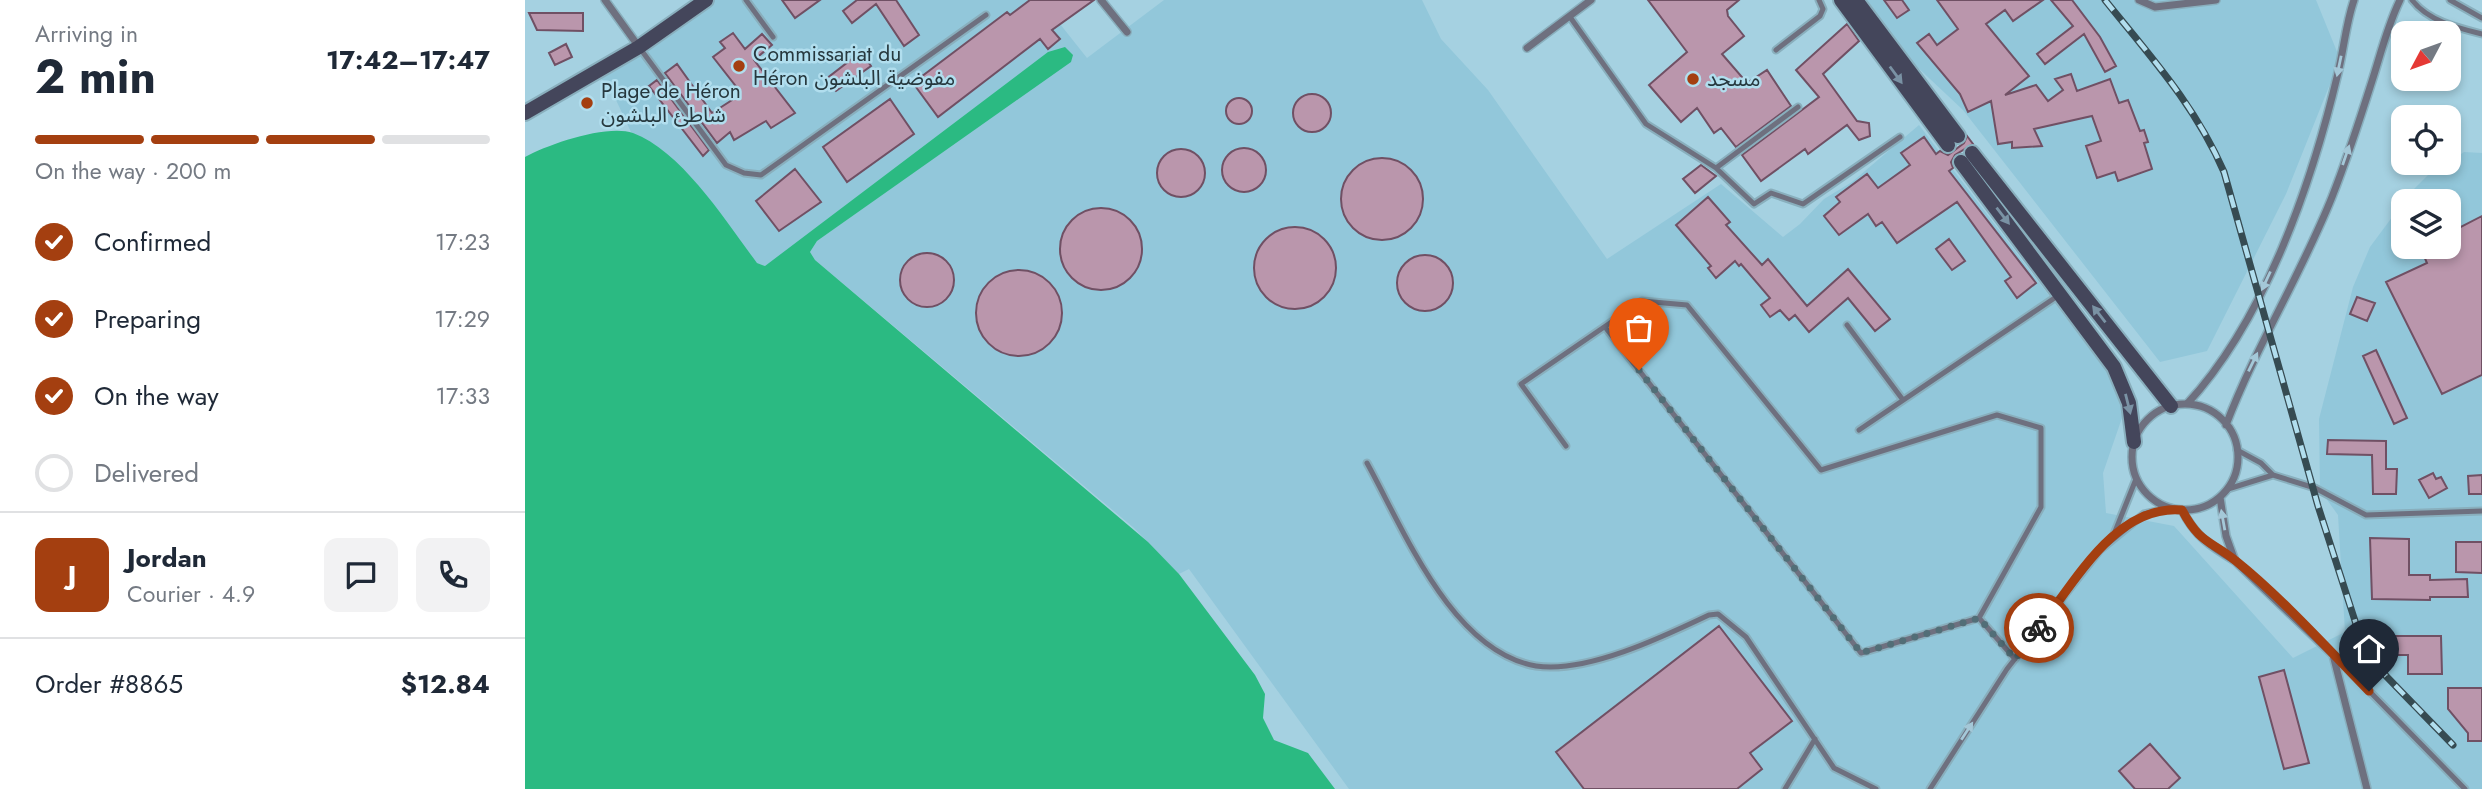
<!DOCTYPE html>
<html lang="en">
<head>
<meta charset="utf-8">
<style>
	:root { --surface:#fff; --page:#f2f2f3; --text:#1f2937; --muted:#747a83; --line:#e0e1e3; --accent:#a43f10 }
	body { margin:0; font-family:Jost,"Noto Sans Arabic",sans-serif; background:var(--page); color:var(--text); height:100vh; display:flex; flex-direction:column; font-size:26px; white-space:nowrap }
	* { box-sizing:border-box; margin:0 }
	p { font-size:23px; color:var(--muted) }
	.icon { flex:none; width:38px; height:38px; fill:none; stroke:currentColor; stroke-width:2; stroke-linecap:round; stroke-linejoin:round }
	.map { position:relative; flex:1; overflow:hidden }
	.side { display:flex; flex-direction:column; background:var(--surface); width:525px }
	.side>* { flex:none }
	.needle { width:46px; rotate:229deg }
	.fabs { position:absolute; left:1866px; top:21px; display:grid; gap:14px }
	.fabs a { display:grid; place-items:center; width:70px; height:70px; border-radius:14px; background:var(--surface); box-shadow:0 4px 10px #0003; font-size:35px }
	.pin { position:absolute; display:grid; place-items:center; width:60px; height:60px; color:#fff; margin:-72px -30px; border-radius:50% 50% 50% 0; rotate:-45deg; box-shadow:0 0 7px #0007 }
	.pin .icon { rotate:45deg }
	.courier { position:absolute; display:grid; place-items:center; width:70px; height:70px; margin:-35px; border:5px solid #a43f10; border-radius:50%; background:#fff; color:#222; box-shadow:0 2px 9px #0007 }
	.head em { font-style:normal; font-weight:700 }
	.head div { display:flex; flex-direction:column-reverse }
	.head { display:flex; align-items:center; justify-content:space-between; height:119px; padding:0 35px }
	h1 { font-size:46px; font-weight:700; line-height:52px }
	.bar { display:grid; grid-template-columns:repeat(4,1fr); gap:10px 7px; align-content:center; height:84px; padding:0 35px }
	.bar i { height:9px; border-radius:5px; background:var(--line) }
	.bar .on { background:var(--accent) }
	.bar p { grid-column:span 4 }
	.line { display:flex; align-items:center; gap:18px; padding:0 35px; border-top:2px solid var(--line) }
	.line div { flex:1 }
	.round { display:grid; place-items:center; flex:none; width:74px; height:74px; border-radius:14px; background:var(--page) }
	ol { padding:0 35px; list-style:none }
	li { display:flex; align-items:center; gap:21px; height:77px }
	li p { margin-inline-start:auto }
	li .icon { padding:7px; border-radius:50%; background:var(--accent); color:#fff; stroke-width:4 }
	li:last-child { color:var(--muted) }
	li i { width:38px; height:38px; border:4px solid var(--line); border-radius:50% }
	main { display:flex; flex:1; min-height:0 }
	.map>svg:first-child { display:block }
	.built { fill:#92c7da; fill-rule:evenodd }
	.water { fill:#2bba82 }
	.building { fill:#ba96ac; stroke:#705064; stroke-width:2 }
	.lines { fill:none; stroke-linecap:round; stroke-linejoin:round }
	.lane-casing { stroke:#89afbd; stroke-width:9 }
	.street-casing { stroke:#89afbd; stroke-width:10 }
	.secondary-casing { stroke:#89afbd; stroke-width:18 }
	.lane { stroke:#6e707f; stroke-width:5 }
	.street { stroke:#6e707f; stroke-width:7 }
	.secondary { stroke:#44465b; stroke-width:14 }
	.rail-casing { stroke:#364b52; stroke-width:7 }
	.rail { stroke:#b1deee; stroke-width:4.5; stroke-dasharray:13; stroke-linecap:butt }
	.oneway { fill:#a4c8d8 }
	.oneway2 { fill:#7a92a4 }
	.done { stroke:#526e77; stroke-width:7; stroke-dasharray:0 12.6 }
	.route { stroke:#a43f10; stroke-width:9 }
	.poi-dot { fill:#a43f10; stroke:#b1deee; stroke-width:2.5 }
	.labels { text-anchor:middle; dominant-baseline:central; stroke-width:5; stroke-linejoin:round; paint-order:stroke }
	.poi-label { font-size:21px; fill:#26383e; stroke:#b1deee; text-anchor:start }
</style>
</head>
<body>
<main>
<section class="side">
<div class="head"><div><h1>2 min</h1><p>Arriving in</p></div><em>17:42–17:47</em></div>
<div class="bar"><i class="on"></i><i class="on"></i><i class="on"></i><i></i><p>On the way · 200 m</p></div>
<ol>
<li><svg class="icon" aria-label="check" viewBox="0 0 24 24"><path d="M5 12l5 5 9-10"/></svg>Confirmed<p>17:23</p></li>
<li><svg class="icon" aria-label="check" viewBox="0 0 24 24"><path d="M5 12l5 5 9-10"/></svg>Preparing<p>17:29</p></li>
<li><svg class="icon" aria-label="check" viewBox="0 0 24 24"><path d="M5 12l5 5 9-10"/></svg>On the way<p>17:33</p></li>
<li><i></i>Delivered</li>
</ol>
<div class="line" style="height:126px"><b class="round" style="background:var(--accent);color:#fff">J</b><div><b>Jordan</b><p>Courier · 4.9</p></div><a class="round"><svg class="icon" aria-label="chat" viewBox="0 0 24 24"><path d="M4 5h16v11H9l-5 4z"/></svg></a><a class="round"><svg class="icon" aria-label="phone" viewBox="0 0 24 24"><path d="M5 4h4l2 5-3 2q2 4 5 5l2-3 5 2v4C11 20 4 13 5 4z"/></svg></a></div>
<div class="line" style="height:91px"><div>Order #8865</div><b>$12.84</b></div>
</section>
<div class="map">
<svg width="1957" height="789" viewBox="0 0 1957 789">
	<rect width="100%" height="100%" fill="#a5d1e1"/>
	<!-- built -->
	<path class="built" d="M182,0H516L562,58L639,0H897L916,39L963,90L1082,259L1196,184L1258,237L1275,224L1299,199L1327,182L1394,125L1583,373L1599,412L1578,473L1581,513L1649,526L1768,658L1820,632L1813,515L1795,490L1794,419L1828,287L1845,247L1885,193L1914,164L1923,163L1939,152L1957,153V789H824L664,569L654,574L609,528L290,260L285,252L292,241L549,58L240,266L232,263L170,182L134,150L106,132L84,85L76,79L114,47ZM1878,201H1923V247H1878Z
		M1342,0H1791L1815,59L1761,194L1682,351L1635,362L1438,110L1388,63Z"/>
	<!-- water -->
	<path class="water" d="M540,47L548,55L546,62L292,241L285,252L290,260L623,542L654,574L730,675L740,694L738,718L749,740L783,753L810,789H0V157C24,144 82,124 108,133C157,151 202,223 232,263L240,266L523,52Z"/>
	<!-- building -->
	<path class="building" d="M257,0H295L270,18Z
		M332,0H371L394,35L379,46L351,4L327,23L318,11Z
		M505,0H569L527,30L535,39L523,49L515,39L413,117L388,83L482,12L485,15Z
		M1123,0H1214L1202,10L1203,16L1219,36L1197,54L1222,83L1242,70L1266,106L1211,147L1196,128L1189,133L1172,108L1156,122L1124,85L1162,52Z
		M1359,0H1377L1384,10L1372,18Z
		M1412,0H1518L1488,21L1480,10L1461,24L1504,76L1480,95L1511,85L1523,101L1538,90L1530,79L1546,74L1552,91L1585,79L1594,103L1603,100L1615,131L1619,130L1623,142L1619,143L1627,169L1593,181L1590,172L1572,178L1561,146L1576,141L1567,116L1509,129L1517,146L1487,148V142L1473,144L1466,101L1443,112L1435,94L1392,43L1404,34L1412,45L1433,29Z
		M1526,0H1547L1575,37L1591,66L1580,72L1559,34L1520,64L1512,54L1548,26Z
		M4,13H58V31L12,30Z
		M1322,24L1334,41L1298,74L1332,121L1344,123L1345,136L1334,140L1322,125L1283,154L1280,149L1236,181L1217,155L1294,97L1271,70Z
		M208,33L220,49L237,34L247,45L229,60L270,113L246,128L241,121L209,140L205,132L192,143L140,73L152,64L187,113L207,100L206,93L213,89L188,57L200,48L195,42Z
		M41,44L47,57L30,65L24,53Z
		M336,52L346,66L311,91L301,79Z
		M132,80L184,150L178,156L124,86Z
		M768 113a19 19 0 1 1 38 0a19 19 0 1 1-38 0Z
		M701 111a13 13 0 1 1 26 0a13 13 0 1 1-26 0Z
		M365,99L389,134L322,182L298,147Z
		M1442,136L1448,144L1430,155L1426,162L1428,168L1424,171L1511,283L1492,298L1480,281L1486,277L1432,202L1372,243L1357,222L1351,226L1343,214L1314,235L1299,216L1315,202L1311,197L1342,174L1353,188L1385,165L1376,153L1399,137L1411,154L1415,151L1423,155L1439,143Z
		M697 170a22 22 0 1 1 44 0a22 22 0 1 1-44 0Z
		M632 173a24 24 0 1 1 48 0a24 24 0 1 1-48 0Z
		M816 199a41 41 0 1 1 82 0a41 41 0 1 1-82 0Z
		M1176,165L1191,176L1170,193L1158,179Z
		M270,169L296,202L254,231L231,201Z
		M1183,197L1205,222L1201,225L1237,265L1243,259L1282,306L1323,269L1365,319L1350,331L1323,298L1284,332L1270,315L1264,320L1255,310L1245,317L1236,305L1245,298L1216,264L1214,266L1210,261L1191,278L1183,268L1186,266L1151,225Z
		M535 249a41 41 0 1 1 82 0a41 41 0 1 1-82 0Z
		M1957,216V375L1917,394L1861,282L1902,263L1895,247H1931L1924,233Z
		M729 268a41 41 0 1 1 82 0a41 41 0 1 1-82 0Z
		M1424,239L1440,261L1427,270L1411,249Z
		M375 280a27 27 0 1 1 54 0a27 27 0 1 1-54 0Z
		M872 283a28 28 0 1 1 56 0a28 28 0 1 1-56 0Z
		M451 313a43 43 0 1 1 86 0a43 43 0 1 1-86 0Z
		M1832,297L1850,303L1842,321L1825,314Z
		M1851,350L1882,418L1869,424L1838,356Z
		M1803,440L1861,441V469H1872L1871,494H1848L1847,455L1802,454Z
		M1908,473L1911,479L1916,477L1922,488L1904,498L1894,480Z
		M1957,475V494H1944L1943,476Z
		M1845,538L1884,539V575H1905V580L1942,579L1943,597H1905V600L1847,599Z
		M1931,542H1957V573L1931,572Z
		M1194,626L1267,721L1225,753L1237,769L1212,789H1059L1031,752Z
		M1865,636H1916L1917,674H1883V655H1865Z
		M1759,670L1784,763L1759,769L1734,677Z
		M1923,688H1957V741H1943V733L1923,709Z
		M1625,744L1655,778L1643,789H1610L1594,771Z"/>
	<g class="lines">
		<!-- lane casing -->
		<g class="lane-casing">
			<path id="lane" d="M221,0L248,37
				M1887,0C1903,21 1933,28 1957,34
				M1925,0L1957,18
				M1045,17L1121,124L1191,168L1229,204L1246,193L1278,204L1375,137
				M114,47L201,165L219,173L236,175L461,15
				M1251,50L1295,16L1298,9L1294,0
				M1191,168L1273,107
				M1322,325L1378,400
				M1080,327L1336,653L1454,618
				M1334,430L1534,295
				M1041,446L996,384L1117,301L1162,305L1296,470L1472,415L1516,428V507L1454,618L1490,659
				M1712,450L1736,463L1748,475L1790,488L1841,515L1957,511
				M842,463C879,530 927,652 1011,666C1061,674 1140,636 1184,615L1193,614L1221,637L1309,768L1351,789
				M1703,489L1748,475
				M1589,534L1611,479
				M1810,656L1940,789
				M1260,789L1290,739
				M1405,789L1482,669L1575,550L1619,514L1646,508"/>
		</g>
		<!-- street casing -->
		<g class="street-casing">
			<path id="street" d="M80,0L114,47
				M576,0L602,32
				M1614,0L1630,7L1691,0
				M1002,48L1066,0
				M1662,404C1740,320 1787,183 1813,73C1819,48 1821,23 1829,0
				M1607 457a53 53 0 1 1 106 0a53 53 0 1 1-106 0Z
				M1701,425C1731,346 1776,275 1807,197C1822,159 1835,119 1847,81C1856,53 1862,27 1875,0
				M1657,510C1670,536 1685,546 1710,561L1701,536L1695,497
				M1710,561L1808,655L1842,789"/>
		</g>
		<!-- secondary casing -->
		<g class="secondary-casing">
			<path id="secondary" d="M1316,0L1423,145
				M1331,0L1433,136
				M0,113L114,47L181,0
				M1447,153L1646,406
				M1436,162L1589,367L1604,403L1609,442"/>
		</g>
		<!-- lane -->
		<use href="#lane" class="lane"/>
		<!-- street -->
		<use href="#street" class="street"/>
		<!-- secondary -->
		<use href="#secondary" class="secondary"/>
		<!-- rail casing -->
		<g class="rail-casing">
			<path id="rail" d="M1580,0C1625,56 1670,105 1699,172L1793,506L1831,624L1861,676L1928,745"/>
		</g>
		<!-- rail -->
		<use href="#rail" class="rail"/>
	</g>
	<!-- one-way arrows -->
	<defs><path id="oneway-solid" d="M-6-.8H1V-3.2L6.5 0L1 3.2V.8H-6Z" transform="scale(1.75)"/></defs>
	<g class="oneway">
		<use href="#oneway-solid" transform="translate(1814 66) rotate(102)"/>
		<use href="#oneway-solid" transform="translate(1821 155) rotate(-71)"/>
		<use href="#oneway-solid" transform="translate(1741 281) rotate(115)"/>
		<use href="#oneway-solid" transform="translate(1728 362) rotate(-64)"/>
		<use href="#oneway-solid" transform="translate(1698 520) rotate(-100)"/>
		<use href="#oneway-solid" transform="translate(1442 731) rotate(-57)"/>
	</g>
	<g class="oneway2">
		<use href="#oneway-solid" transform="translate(1371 75) rotate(54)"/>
		<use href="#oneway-solid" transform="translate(1478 216) rotate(52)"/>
		<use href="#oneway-solid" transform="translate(1574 314) rotate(-128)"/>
		<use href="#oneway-solid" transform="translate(1603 404) rotate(76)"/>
	</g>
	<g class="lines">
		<!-- done -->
		<path class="done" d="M1114,370L1336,653L1454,618L1490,659L1514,628"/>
		<!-- route -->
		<path class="route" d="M1514,628C1550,582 1591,504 1657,510C1675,544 1685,540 1711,561C1756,597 1804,650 1844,691"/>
	</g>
	<!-- markers -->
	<g class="poi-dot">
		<circle cx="214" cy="66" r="7"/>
		<circle cx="1168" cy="79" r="7"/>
		<circle cx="62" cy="103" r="7"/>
	</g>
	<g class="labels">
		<!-- poi labels -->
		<g class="poi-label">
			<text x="228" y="54">Commissariat du<tspan x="228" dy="24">Héron مفوضية البلشون</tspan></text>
			<text x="1182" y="79">مسجد</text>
			<text x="76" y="91">Plage de Héron<tspan x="76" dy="24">شاطئ البلشون</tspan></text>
		</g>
	</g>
</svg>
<div class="fabs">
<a><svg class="needle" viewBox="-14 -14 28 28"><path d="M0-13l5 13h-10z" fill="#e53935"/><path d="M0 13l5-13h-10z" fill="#747a83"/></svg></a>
<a><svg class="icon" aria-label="locate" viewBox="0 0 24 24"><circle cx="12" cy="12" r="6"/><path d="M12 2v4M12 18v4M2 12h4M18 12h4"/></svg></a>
<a><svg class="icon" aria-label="layers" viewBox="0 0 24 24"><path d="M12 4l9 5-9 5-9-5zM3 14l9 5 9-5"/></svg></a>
</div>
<div class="pin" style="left:1114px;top:370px;background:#ea580c"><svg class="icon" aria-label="bag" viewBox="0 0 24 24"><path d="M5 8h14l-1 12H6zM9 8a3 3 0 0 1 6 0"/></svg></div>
<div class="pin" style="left:1844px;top:691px;background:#1f2937"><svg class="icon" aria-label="home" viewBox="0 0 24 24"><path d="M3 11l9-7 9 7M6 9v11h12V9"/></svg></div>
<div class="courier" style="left:1514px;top:628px"><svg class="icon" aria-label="bike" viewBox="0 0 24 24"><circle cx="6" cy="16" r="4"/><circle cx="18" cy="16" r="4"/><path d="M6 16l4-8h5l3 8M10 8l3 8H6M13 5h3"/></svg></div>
</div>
</main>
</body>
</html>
